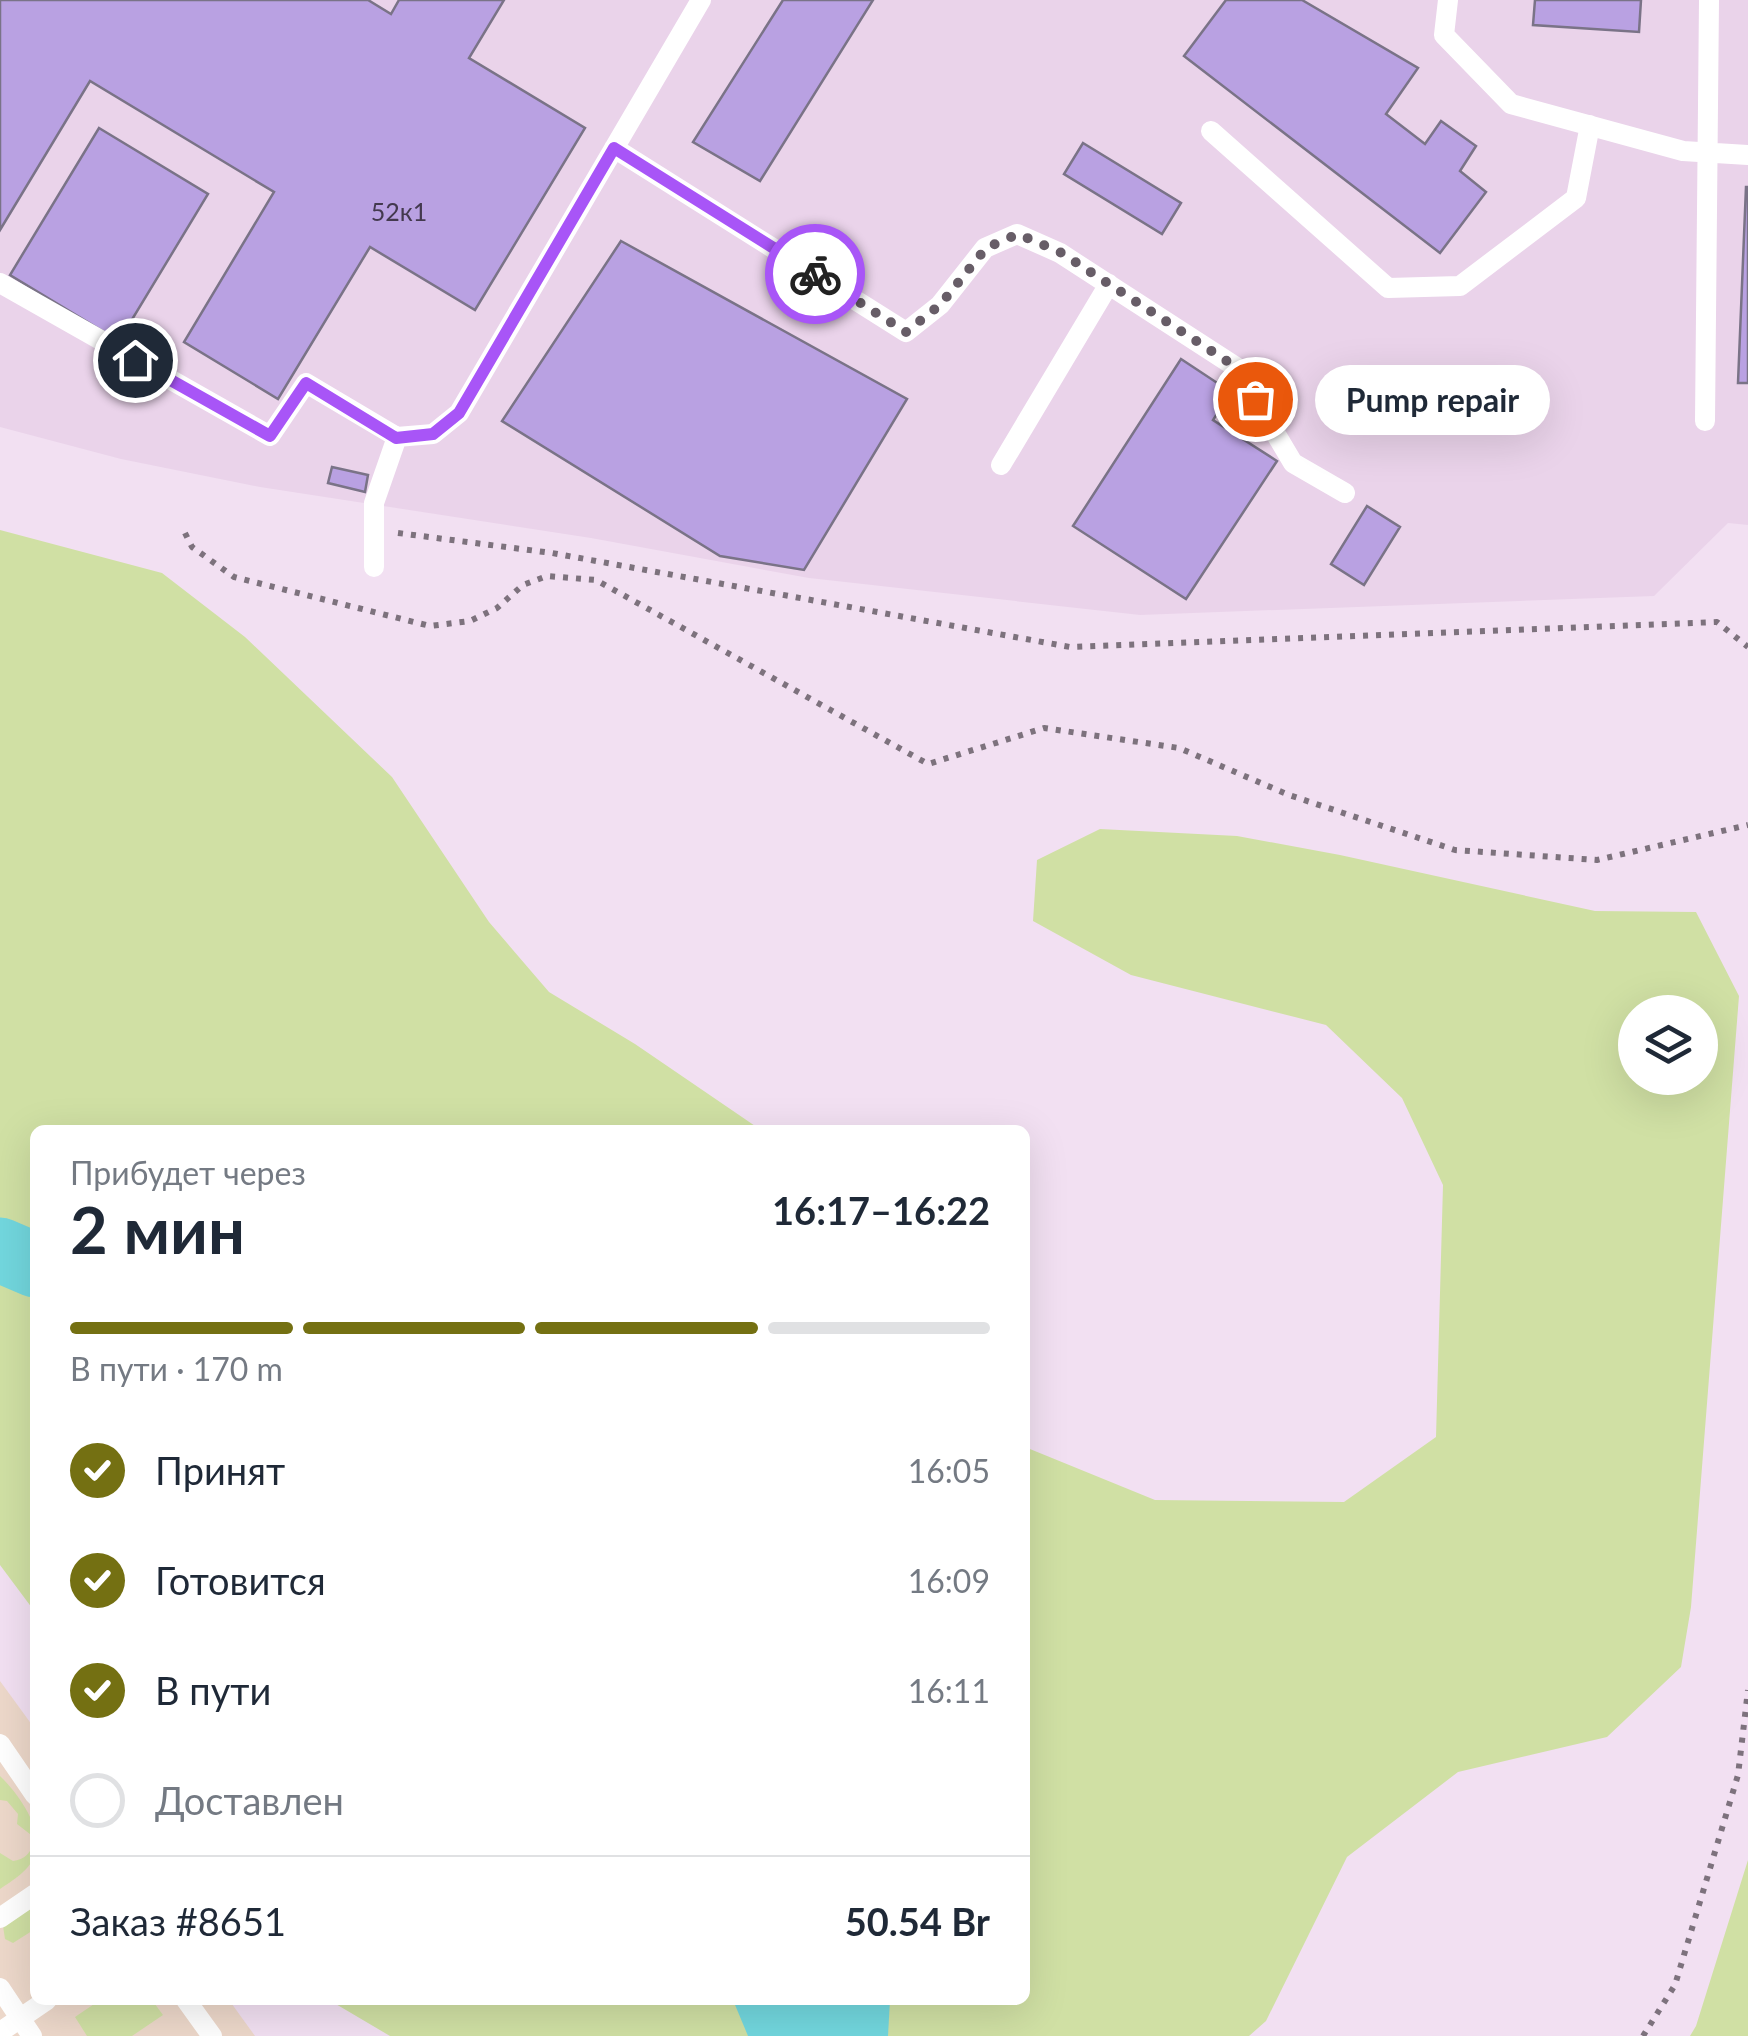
<!DOCTYPE html>
<html lang="ru">
<head>
<meta charset="utf-8">
<style>
	:root { --surface:#fff; --page:#f2f2f3; --text:#1f2937; --muted:#747a83; --line:#e0e1e3; --accent:#747012 }
	body { margin:0; font-family:Lato,sans-serif; background:var(--page); color:var(--text); height:100vh; display:flex; flex-direction:column; font-size:38px; white-space:nowrap }
	* { box-sizing:border-box; margin:0 }
	p { font-size:32px; color:var(--muted) }
	.icon { flex:none; width:55px; height:55px; fill:none; stroke:currentColor; stroke-width:2; stroke-linecap:round; stroke-linejoin:round }
	.map { position:relative; flex:1; overflow:hidden }
	.sheet { position:absolute; left:30px; top:1125px; width:1000px; height:880px; display:flex; flex-direction:column; background:var(--surface); border-radius:15px; box-shadow:0 10px 40px #0002 }
	.sheet>* { flex:none }
	.controls { position:absolute; left:1618px; top:995px; display:grid; gap:20px }
	.controls a { display:grid; place-items:center; width:100px; height:100px; border-radius:50%; background:var(--surface); box-shadow:0 10px 40px #0002; font-size:50px }
	.pin { position:absolute; display:grid; place-items:center; width:85px; height:85px; color:#fff; margin:-42px; border:5px solid #fff; border-radius:50%; box-shadow:0 2px 10px #0007 }
	.courier { position:absolute; display:grid; place-items:center; width:100px; height:100px; margin:-50px; border:8px solid #a855f7; border-radius:50%; background:#fff; color:#222; box-shadow:0 2px 12px #0007 }
	.bubble { position:absolute; height:70px; border-radius:35px; background:var(--surface); box-shadow:0 10px 40px #0002; font-size:32px; font-weight:700; line-height:70px; text-align:center }
	.overview em { font-style:normal; font-weight:700 }
	.overview div { display:flex; flex-direction:column-reverse }
	.overview { display:flex; align-items:center; justify-content:space-between; height:170px; padding:0 40px }
	h1 { font-size:65px; font-weight:700; line-height:75px }
	.bar { display:grid; grid-template-columns:repeat(4,1fr); gap:15px 10px; align-content:center; height:120px; padding:0 40px }
	.bar i { height:12px; border-radius:8px; background:var(--line) }
	.bar .on { background:var(--accent) }
	.bar p { grid-column:span 4 }
	.line { display:flex; align-items:center; gap:25px; padding:0 40px; border-top:2px solid var(--line) }
	.line div { flex:1 }
	ol { padding:0 40px; list-style:none }
	li { display:flex; align-items:center; gap:30px; height:110px }
	li p { margin-inline-start:auto }
	li .icon { padding:10px; border-radius:50%; background:var(--accent); color:#fff; stroke-width:4 }
	li:last-child { color:var(--muted) }
	li i { width:55px; height:55px; border:5px solid var(--line); border-radius:50% }
	.map>svg:first-child { display:block }
	.built { fill:#ead3ea }
	.education { fill:#edd8ca }
	.green { fill:#d0e0a4; fill-rule:evenodd }
	.water { fill:#72d7de }
	.lines { fill:none; stroke-linecap:round; stroke-linejoin:round }
	.river { stroke:#72d7de; stroke-width:65 }
	.building { fill:#b9a1e2; stroke:#7a7387; stroke-width:2.5 }
	.path { stroke:#7d727d; stroke-width:6; stroke-dasharray:5 8; stroke-linecap:butt }
	.lane { stroke:#fff; stroke-width:20 }
	.done { stroke:#675d67; stroke-width:10; stroke-dasharray:0 18 }
	.route { stroke:#a855f7; stroke-width:12 }
	.labels { text-anchor:middle; dominant-baseline:central; stroke-width:10; stroke-linejoin:round; paint-order:stroke }
	.number-label { font-size:25px; fill:#43394e }
</style>
</head>
<body>
<div class="map">
<svg width="1748" height="2036" viewBox="0 0 1748 2036">
	<rect width="100%" height="100%" fill="#f2e0f2"/>
	<!-- built -->
	<path class="built" d="M0,0H1748V525L1728,523L1654,596L1140,615L809,578L591,538L260,487L121,459L0,427Z"/>
	<!-- education -->
	<path class="education" d="M0,1681L35,1729V2000H229L255,2036H0Z"/>
	<!-- green -->
	<path class="green" d="M0,530L162,573L245,637L392,777L489,922L549,992L635,1044L761,1130H35V1612L0,1565Z
		M1100,829L1237,836L1340,855L1595,911L1696,912L1739,996L1691,1607L1681,1667L1607,1737L1458,1772L1347,1857L1266,2021L1249,2036H390L329,2000H1025V1447L1155,1500L1344,1502L1436,1437L1443,1185L1402,1098L1326,1025L1131,975L1033,921L1037,860ZM1635,1012H1700V1078H1635Z
		M0,1776C18,1793 44,1829 35,1855C30,1870 12,1881 0,1889V1853L13,1861C27,1859 31,1852 35,1838L17,1824L18,1814L7,1801L0,1800Z
		M1748,1860V2036H1690L1696,2026Z
		M35,1906V1929L13,1943L5,1939L3,1926Z
		M100,2000H152L163,2015L132,2036H87L75,2017Z"/>
	<!-- water -->
	<path class="water" d="M733,2000H890L888,2036H748Z"/>
	<g class="lines">
		<!-- river -->
		<path class="river" d="M0,1250L35,1265"/>
	</g>
	<!-- building -->
	<path class="building" d="M0,0H368L391,14L399,0H504L469,58L585,128L475,310L370,247L278,399L184,342L274,192L90,81L0,230Z
		M783,0H873L760,181L693,142Z
		M1226,0H1302L1418,68L1386,114L1425,144L1441,121L1476,146L1460,171L1486,192L1440,253L1184,56Z
		M1535,0H1641L1639,32L1533,25Z
		M99,128L208,194L119,341L10,275Z
		M1083,143L1181,203L1162,234L1064,174Z
		M1746,187H1748V383H1738Z
		M621,241L907,399L804,570L720,556L502,421Z
		M1181,359L1231,392L1213,420L1277,461L1186,599L1073,526Z
		M332,467L368,475L365,492L328,483Z
		M1367,506L1400,527L1364,585L1331,564Z"/>
	<g class="lines">
		<!-- path -->
		<path class="path" d="M185,533L192,547L234,577L430,626L470,621L497,608L523,585L547,576L596,580L928,764L1044,728L1179,748L1289,795L1455,850L1597,860L1748,825
			M398,533L552,553L1070,647L1717,622L1748,647
			M1643,2036L1675,1985L1738,1775L1748,1690"/>
		<!-- lane -->
		<path class="lane" d="M1448,0L1444,35L1511,104L1683,151L1748,155
			M1211,131L1388,288L1460,286L1576,198L1590,125
			M614,148L906,332L940,305L985,248L1017,234L1060,253L1236,367L1293,463L1345,493
			M0,283L270,436L306,383L397,437L374,503V567
			M1705,421L1709,0
			M397,437L433,434L459,413L701,0
			M1001,465L1109,284
			M0,1744L35,1795
			M0,1918L35,1894
			M0,1988L32,2036
			M186,2000L212,2036
			M0,2032L47,2000"/>
	</g>
	<g class="lines">
		<!-- done -->
		<path class="done" d="M815,274L906,332L940,305L986,248L1018,234L1060,252L1236,367L1255,399"/>
		<!-- route -->
		<path class="route" d="M135,360L270,436L306,383L396,438L433,434L459,413L614,148L815,274"/>
	</g>
	<g class="labels">
		<!-- number labels -->
		<g class="number-label">
			<text x="399" y="211">52к1</text>
		</g>
	</g>
</svg>
<div class="controls">
<a><svg class="icon" aria-label="layers" viewBox="0 0 24 24"><path d="M12 4l9 5-9 5-9-5zM3 14l9 5 9-5"/></svg></a>
</div>
<div class="pin" style="left:1255px;top:399px;background:#ea580c"><svg class="icon" aria-label="bag" viewBox="0 0 24 24"><path d="M5 8h14l-1 12H6zM9 8a3 3 0 0 1 6 0"/></svg></div>
<div class="pin" style="left:135px;top:360px;background:#1f2937"><svg class="icon" aria-label="home" viewBox="0 0 24 24"><path d="M3 11l9-7 9 7M6 9v11h12V9"/></svg></div>
<div class="courier" style="left:815px;top:274px"><svg class="icon" aria-label="bike" viewBox="0 0 24 24"><circle cx="6" cy="16" r="4"/><circle cx="18" cy="16" r="4"/><path d="M6 16l4-8h5l3 8M10 8l3 8H6M13 5h3"/></svg></div>
<div class="bubble" style="left:1315px;top:365px;width:235px">Pump repair</div>
<section class="sheet">
<div class="overview"><div><h1>2 мин</h1><p>Прибудет через</p></div><em>16:17–16:22</em></div>
<div class="bar"><i class="on"></i><i class="on"></i><i class="on"></i><i></i><p>В пути · 170 m</p></div>
<ol>
<li><svg class="icon" aria-label="check" viewBox="0 0 24 24"><path d="M5 12l5 5 9-10"/></svg>Принят<p>16:05</p></li>
<li><svg class="icon" aria-label="check" viewBox="0 0 24 24"><path d="M5 12l5 5 9-10"/></svg>Готовится<p>16:09</p></li>
<li><svg class="icon" aria-label="check" viewBox="0 0 24 24"><path d="M5 12l5 5 9-10"/></svg>В пути<p>16:11</p></li>
<li><i></i>Доставлен</li>
</ol>
<div class="line" style="height:130px"><div>Заказ #8651</div><b>50.54 Br</b></div>
</section>
</div>
</body>
</html>
